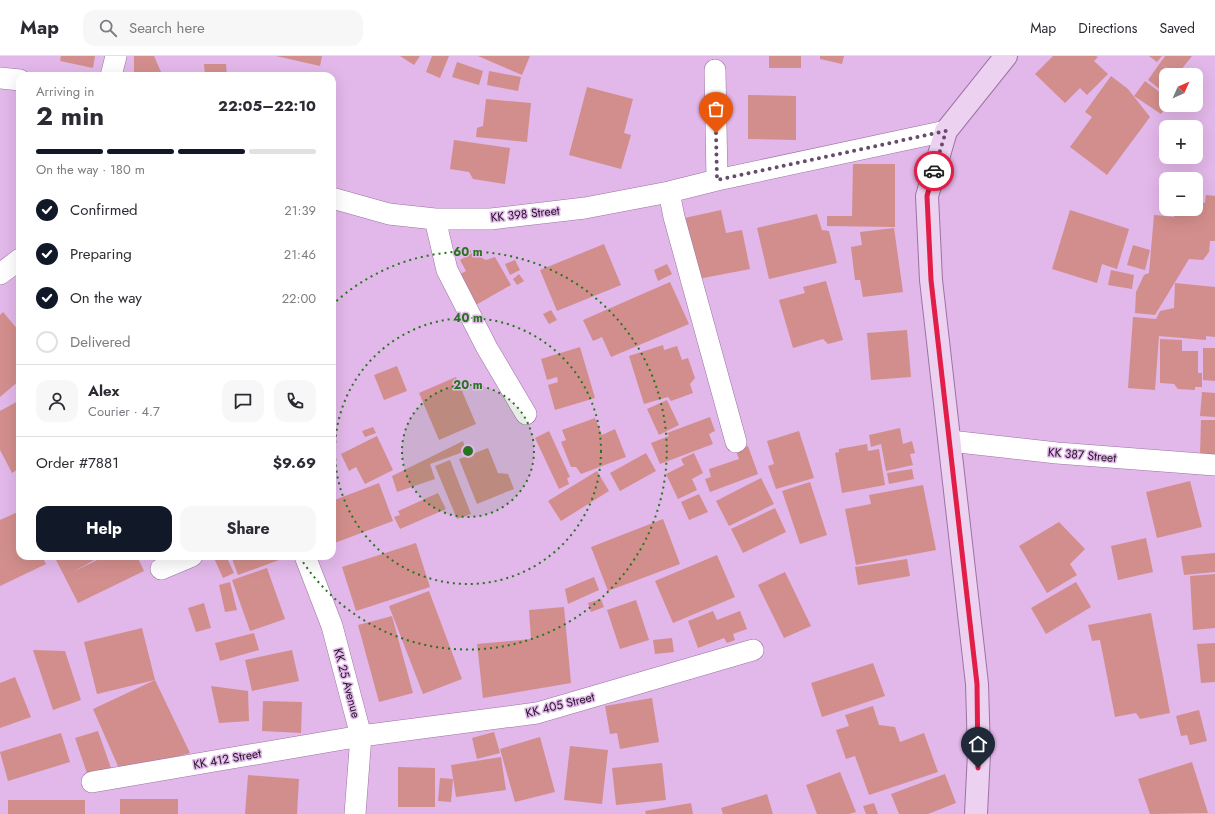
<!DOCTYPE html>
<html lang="en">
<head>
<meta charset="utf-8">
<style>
	:root { --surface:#fff; --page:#f7f7f7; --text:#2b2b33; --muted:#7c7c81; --line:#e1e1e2; --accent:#111827 }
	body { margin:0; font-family:Jost,sans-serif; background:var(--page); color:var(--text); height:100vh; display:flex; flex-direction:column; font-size:15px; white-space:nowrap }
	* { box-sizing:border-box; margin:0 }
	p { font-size:13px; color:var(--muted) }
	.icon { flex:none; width:22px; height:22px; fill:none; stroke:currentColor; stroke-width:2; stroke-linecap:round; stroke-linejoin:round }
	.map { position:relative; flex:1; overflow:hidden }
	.sheet { position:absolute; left:16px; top:16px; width:320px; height:488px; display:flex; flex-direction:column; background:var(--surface); border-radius:12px; box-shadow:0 4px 16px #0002 }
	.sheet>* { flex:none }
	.needle { width:26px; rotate:45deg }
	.fabs { position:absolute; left:1159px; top:12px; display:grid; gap:8px }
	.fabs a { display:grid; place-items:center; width:44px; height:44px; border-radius:8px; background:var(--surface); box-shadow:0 4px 16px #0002; font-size:20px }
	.pin { position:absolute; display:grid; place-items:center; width:34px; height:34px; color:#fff; margin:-41px -17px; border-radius:50% 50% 50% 0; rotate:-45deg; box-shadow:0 0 4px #0007 }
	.pin .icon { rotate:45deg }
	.courier { position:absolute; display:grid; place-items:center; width:40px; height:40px; margin:-20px; border:3px solid #e11d48; border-radius:50%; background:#fff; color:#222; box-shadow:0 1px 5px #0007 }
	.head em { font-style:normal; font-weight:700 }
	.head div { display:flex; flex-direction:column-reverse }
	.head { display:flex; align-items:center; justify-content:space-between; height:68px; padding:0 20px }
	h1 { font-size:26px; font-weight:700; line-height:30px }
	.bar { display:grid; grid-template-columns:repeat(4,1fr); gap:6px 4px; align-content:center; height:48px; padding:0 20px }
	.bar i { height:5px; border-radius:3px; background:var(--line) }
	.bar .current { background:var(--accent) }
	.bar p { grid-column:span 4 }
	.line { display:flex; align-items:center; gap:10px; padding:0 20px; border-top:1px solid var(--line) }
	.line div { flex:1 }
	.round { display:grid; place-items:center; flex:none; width:42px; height:42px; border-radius:12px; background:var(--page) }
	ol { padding:0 20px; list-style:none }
	li { display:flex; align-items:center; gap:12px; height:44px }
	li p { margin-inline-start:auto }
	li .icon { padding:4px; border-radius:50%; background:var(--accent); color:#fff; stroke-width:4 }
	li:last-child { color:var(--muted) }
	li i { width:22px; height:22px; border:2px solid var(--line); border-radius:50% }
	.primary-button { display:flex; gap:8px; margin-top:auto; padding:8px 20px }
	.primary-button a { flex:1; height:46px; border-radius:12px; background:var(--accent); color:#fff; font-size:16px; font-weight:700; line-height:46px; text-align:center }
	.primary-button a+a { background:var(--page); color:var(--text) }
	header { display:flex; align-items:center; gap:24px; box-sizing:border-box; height:56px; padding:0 20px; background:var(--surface); border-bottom:1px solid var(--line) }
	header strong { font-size:19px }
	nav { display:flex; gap:22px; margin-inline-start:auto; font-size:14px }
	.search { width:280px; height:36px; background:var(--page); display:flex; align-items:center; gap:10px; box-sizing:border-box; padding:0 14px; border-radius:12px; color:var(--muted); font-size:15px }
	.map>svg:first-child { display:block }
	.building { fill:#d28e8c }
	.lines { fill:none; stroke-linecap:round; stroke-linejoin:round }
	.street-casing { stroke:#9b73a2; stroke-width:22 }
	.secondary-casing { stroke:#9b73a2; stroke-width:24 }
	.street { stroke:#fff; stroke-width:21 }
	.secondary { stroke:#ecd1f0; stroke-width:22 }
	.done { stroke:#664c6a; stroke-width:4; stroke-dasharray:0 7.2 }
	.route { stroke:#e11d48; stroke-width:5 }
	.ring { fill:none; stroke:#26751e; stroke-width:2; stroke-dasharray:2 4 }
	.labels { text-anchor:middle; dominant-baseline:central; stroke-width:3; stroke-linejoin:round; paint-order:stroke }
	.street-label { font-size:12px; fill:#231325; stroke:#e2b7e9 }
	.centre { fill:#26751e; stroke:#e2b7e9; stroke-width:2 }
	.ring-label { font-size:12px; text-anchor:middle; font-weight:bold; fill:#26751e; stroke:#e2b7e9; stroke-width:3; stroke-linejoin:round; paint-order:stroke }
</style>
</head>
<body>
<header>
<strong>Map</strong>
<div class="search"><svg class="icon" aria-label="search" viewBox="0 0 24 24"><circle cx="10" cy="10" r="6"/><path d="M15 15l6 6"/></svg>Search here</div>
<nav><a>Map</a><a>Directions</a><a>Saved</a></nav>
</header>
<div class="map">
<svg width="1215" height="758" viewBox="0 0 1215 758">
	<rect width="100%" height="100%" fill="#e2b7e9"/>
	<!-- building -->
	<path class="building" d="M61,0H95L93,12L60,5Z
		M134,0H154L161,16H200V20H134Z
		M276,0H322L320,10Z
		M400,0H420L414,9Z
		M432,0H449L440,22L426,16Z
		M478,0H530L522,19Z
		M769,0H801V12H769Z
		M820,0H844L842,8L820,3Z
		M1053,0H1096L1098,1L1094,5L1108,18L1087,39L1080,32L1065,47L1035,18Z
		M1149,0H1162L1157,6Z
		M1165,0H1192L1177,19L1160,7Z
		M457,6L483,15L479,29L452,21Z
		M1160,7L1175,19H1166V38L1148,24Z
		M204,8H226L227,20H205Z
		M1189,13L1198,19L1196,22V19H1185Z
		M489,15L521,21L518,35L487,29Z
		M1111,20L1128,33L1150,61L1107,119L1070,91L1092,61L1085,56Z
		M1145,25L1166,41L1167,49L1161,58L1134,40Z
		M587,31L633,43L624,77L631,79L621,113L569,99Z
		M748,39L796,40V84L748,83Z
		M486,43L531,47L527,86L476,81L477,72L483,70Z
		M454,84L510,92L505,128L473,123L469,116L450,113Z
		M853,108H895V171L827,170V160H852Z
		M1206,139L1215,140V185H1210L1209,196L1203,204L1189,203L1155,259L1135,257L1136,236L1144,219L1149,217L1154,159L1174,161L1175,153H1196V146L1205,147Z
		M721,154L726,177L742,174L750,213L693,224L680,163Z
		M1070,154L1129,173L1117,213L1102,208L1097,227L1052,213Z
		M817,158L822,174L829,175L837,207L769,223L757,172Z
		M894,172L903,236L863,241L860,224H855L851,191L862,189L860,176Z
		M604,188L621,229L557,255L540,214Z
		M1133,189L1150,194L1145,214L1127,209Z
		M472,197L486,204L495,201L511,229L474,250L457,220L466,215L460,204Z
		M515,204L520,214L510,219L505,208Z
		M667,208L672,218L658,225L654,214Z
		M1111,214L1134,219L1132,233L1108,229Z
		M519,218L524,225L517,229L513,223Z
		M826,225L843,284L828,288L823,283L793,292L779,244L805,237L803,231Z
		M670,226L689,268L611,301L602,281L593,285L583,264Z
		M1175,227L1215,231V281L1206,280V284L1159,280L1155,334L1128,332L1133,261L1156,263L1160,255L1174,252Z
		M551,254L557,264L549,268L543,258Z
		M3,256L20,276V324L0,341V259Z
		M907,274L911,321L871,324L867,277Z
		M1160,283L1182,284V295H1198V317H1202V331H1195V334L1178,333L1174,328L1160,327Z
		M663,289L664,294L677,290L682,304L688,302L695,322L690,328L693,337L671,345L668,341L644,348L629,300Z
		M580,291L595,342L555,354L548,329L558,326L557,321L547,324L541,303Z
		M1203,292H1215V325L1203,324Z
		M397,310L407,335L384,344L374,319Z
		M456,321L476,368L439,384L419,337Z
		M1202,336L1215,337V361L1200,360Z
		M20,344V412L12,417L0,394V355Z
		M667,344L679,369L659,379L647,353Z
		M710,361L715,375L709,378L713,388L660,408L651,387L669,380L667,377Z
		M595,362L602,379L615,373L626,401L581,418L576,411H571L561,386L566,384L562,374Z
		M1201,364H1215V399H1200Z
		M373,371L376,377L365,381L362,375Z
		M900,372L903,388L912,385L915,397L910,398L913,409L886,415L881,388L871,391L869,379Z
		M549,375L570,421L567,422L569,428L559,433L535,382Z
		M799,375L814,422L776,433L768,410L774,408L767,385Z
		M377,380L393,414L365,428L356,411L349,415L341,398Z
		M463,385L466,395L430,408L435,423L397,436L392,420Z
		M867,388L868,395L879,393L885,429L842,437L835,397L839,396V393Z
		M748,390L758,418L710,436L705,423L711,421L709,413L739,403L736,395Z
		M488,392L498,417L508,418L514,433L477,448L459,403Z
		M646,397L656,415L620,435L610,417Z
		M694,397L703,417L692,423L697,434L678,443L666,418L684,409L681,403Z
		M450,404L471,458L457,463L435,410Z
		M912,413L914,423L889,428L887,417Z
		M597,415L609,435L561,465L548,445Z
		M761,422L774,448L729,470L716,445Z
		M1190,425L1202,471L1157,482L1146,436Z
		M810,426L827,479L800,488L782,435Z
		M379,427L393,465L332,488V445Z
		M923,429L936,494L856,509L845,453L871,448L869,439Z
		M438,437L446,453L400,473L394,461L400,459L398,455Z
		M699,438L708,456L689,464L681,446Z
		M775,452L786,476L743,497L731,473Z
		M20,455V500H42L46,508L0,530V464Z
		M663,463L680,508L608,535L591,491Z
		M1059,466L1085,493L1070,508L1077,519L1047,537L1019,490Z
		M1146,482L1153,516L1118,524L1111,490Z
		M416,487L430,531L356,555L342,511Z
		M1215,497V516L1184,519L1181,500Z
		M717,499L735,541L673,567L655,525Z
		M54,500H101L73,516L105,500H137L144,515L78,547Z
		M213,500H226L234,517L223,522Z
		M231,500H277L279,504L238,519Z
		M907,503L910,520L858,529L855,511Z
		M267,512L285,563L250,575L232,524Z
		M785,516L811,570L784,582L758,529Z
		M1215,518V572L1193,574L1190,520Z
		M594,521L599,534L568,548L565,533Z
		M230,526L237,554L225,556L219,529Z
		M1076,526L1091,551L1046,578L1031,552Z
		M429,535L462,623L423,638L389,550Z
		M601,543L604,551L591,556L588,547Z
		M636,544L649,584L620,593L607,554Z
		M204,547L211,572L196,576L188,552Z
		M564,551L571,627L483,642L477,588L531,583L529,554Z
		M713,555L717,564L740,555L747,573L733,578L735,584L727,587L724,582L698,592L688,565Z
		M1151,557L1170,657L1140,663L1136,657L1115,661L1100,584L1092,585L1088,569Z
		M392,560L413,637L379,646L358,569Z
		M142,572L155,624L190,697L121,717L93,653L155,624L97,638L84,586Z
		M254,577L259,594L220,605L215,587Z
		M672,582L674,596L655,598L653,584Z
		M1215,587V626L1201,627L1197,588Z
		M33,594L65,595L81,644L53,654Z
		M292,594L299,625L252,635L245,604Z
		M873,607L885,640L822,661L811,627Z
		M15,621L31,661L0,672V627Z
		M211,630L248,635L249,665L219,667Z
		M652,642L659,686L620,693L617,677L610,678L605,650Z
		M263,645L302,646L301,677L262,675Z
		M873,650L879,669L895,671L900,686L924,677L938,716L869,739L855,700L846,703L836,674L849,670L845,659Z
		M1199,654L1207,685L1190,689L1187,679L1181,680L1176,660Z
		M98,675L111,712L88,720L75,682Z
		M494,676L500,697L477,703L472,682Z
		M61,677L70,706L8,725L0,696Z
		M540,681L555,736L515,746L500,693Z
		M570,690L608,694L602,748L564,744Z
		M501,701L506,734L456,741L451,709Z
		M1192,706L1208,757L1150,758L1138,723Z
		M662,707L666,744L616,749L612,712Z
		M398,711L435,712V751H398Z
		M840,716L856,756L849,758H817L806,729Z
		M945,718L956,747L928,758H899L891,738Z
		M248,719L299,723L297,758H245Z
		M440,722L453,723L451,746L438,745Z
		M767,738L773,758H723L721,752Z
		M120,743H178V758H120Z
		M8,744H85V758H8Z
		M691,747L693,758H646L645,755Z
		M874,747L878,758H866L863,750Z"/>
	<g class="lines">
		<!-- street casing -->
		<g class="street-casing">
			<path id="street" d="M715,14L717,124
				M111,20L116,0
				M0,22L20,24
				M669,136L674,161L736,386
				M332,142L389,158L435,163H491L585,152L669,136L717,124L946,75
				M435,163L447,214L487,292L526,358
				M0,218L20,203
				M950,385L1057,397L1215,409
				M305,500L332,570L361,680L355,758
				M161,513L192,500
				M92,726L361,680L537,657L753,594"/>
		</g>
		<!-- secondary casing -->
		<g class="secondary-casing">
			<path id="secondary" d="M976,758L979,697L977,628L931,224L927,140L946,75L1006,0"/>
		</g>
		<!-- street -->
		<use href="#street" class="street"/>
		<!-- secondary -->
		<use href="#secondary" class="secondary"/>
	</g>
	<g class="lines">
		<!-- done -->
		<path class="done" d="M716,77L717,124L946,75L934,115"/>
		<!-- route -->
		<path class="route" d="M934,115L927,140L931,224L977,628L978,712"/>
	</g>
	<!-- distance rings -->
	<circle cx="468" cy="395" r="66" fill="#26751e" fill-opacity=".12"/>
	<g class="ring">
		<circle cx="468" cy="395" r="66"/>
		<circle cx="468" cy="395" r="133"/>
		<path d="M332 249A199 199 0 1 1 299 500"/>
	</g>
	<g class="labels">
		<!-- street labels -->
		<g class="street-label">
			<text transform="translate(525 158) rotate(-6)">KK 398 Street</text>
			<text transform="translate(1082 399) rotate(5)">KK 387 Street</text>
			<text transform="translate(347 627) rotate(75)">KK 25 Avenue</text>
			<text transform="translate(560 649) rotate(-14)">KK 405 Street</text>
			<text transform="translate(227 703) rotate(-10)">KK 412 Street</text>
		</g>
	</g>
	<circle cx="468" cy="395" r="6" class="centre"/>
	<g class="ring-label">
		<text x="468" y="200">60 m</text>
		<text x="468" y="266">40 m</text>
		<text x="468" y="333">20 m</text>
	</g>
</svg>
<div class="fabs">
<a><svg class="needle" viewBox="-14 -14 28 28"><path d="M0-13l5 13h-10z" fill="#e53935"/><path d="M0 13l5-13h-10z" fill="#7c7c81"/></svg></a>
<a>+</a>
<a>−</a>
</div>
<div class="pin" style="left:716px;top:77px;background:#ea580c"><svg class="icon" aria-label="bag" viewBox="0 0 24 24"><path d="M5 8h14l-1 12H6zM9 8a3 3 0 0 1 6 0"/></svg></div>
<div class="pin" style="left:978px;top:712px;background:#1f2937"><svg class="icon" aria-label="home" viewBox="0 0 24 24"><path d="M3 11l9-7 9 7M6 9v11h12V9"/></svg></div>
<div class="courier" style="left:934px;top:115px"><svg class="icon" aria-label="car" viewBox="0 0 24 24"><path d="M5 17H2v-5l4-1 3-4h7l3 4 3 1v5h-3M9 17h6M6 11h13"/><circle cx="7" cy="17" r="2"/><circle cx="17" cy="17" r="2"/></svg></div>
<section class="sheet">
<div class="head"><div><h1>2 min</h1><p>Arriving in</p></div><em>22:05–22:10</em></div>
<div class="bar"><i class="current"></i><i class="current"></i><i class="current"></i><i></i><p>On the way · 180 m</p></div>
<ol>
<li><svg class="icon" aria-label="check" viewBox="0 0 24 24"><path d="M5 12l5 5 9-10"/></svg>Confirmed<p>21:39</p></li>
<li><svg class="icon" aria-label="check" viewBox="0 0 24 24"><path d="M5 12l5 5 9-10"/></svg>Preparing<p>21:46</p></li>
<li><svg class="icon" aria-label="check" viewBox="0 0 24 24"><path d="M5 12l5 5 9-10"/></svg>On the way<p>22:00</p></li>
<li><i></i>Delivered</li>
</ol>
<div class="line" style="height:72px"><a class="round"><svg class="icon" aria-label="person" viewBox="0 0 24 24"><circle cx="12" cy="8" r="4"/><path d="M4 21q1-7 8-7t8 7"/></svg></a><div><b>Alex</b><p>Courier · 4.7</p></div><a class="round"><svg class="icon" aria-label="chat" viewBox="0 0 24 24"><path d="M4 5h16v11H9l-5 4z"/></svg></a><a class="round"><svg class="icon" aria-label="phone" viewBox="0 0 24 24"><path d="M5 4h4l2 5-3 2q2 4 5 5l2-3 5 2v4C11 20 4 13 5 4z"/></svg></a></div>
<div class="line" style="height:52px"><div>Order #7881</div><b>$9.69</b></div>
<div class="primary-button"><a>Help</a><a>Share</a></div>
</section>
</div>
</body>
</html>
